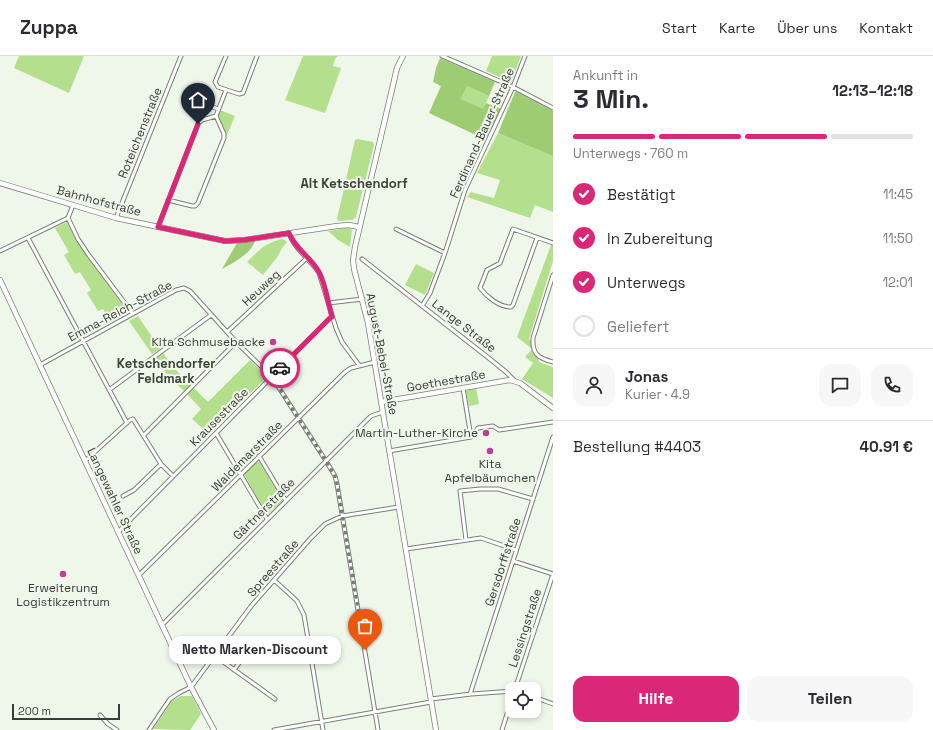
<!DOCTYPE html>
<html lang="de">
<head>
<meta charset="utf-8">
<style>
	:root { --surface:#fff; --page:#f7f7f7; --text:#2b2b33; --muted:#7c7c81; --line:#e1e1e2; --accent:#db2777 }
	body { margin:0; font-family:"Space Grotesk",sans-serif; background:var(--page); color:var(--text); height:100vh; display:flex; flex-direction:column; font-size:15px; white-space:nowrap }
	* { box-sizing:border-box; margin:0 }
	p { font-size:13px; color:var(--muted) }
	.icon { flex:none; width:22px; height:22px; fill:none; stroke:currentColor; stroke-width:2; stroke-linecap:round; stroke-linejoin:round }
	.map { position:relative; flex:1; overflow:hidden }
	.details { display:flex; flex-direction:column; background:var(--surface); width:380px }
	.details>* { flex:none }
	.buttons { position:absolute; left:505px; top:626px; display:grid; gap:8px }
	.buttons a { display:grid; place-items:center; width:36px; height:36px; border-radius:8px; background:var(--surface); box-shadow:0 2px 6px #0003; font-size:20px }
	.scale { position:absolute; left:12px; bottom:10px; width:108px; box-sizing:border-box; padding-left:4px; border:2px solid #393c37; border-top:0; font-size:11px; line-height:14px; white-space:nowrap; color:#393c37; -webkit-text-stroke:3px #eff6ea; paint-order:stroke }
	.pin { position:absolute; display:grid; place-items:center; width:34px; height:34px; color:#fff; margin:-41px -17px; border-radius:50% 50% 50% 0; rotate:-45deg; box-shadow:0 0 4px #0007 }
	.pin .icon { rotate:45deg }
	.courier { position:absolute; display:grid; place-items:center; width:40px; height:40px; margin:-20px; border:3px solid #db2777; border-radius:50%; background:#fff; color:#222; box-shadow:0 1px 5px #0007 }
	.bubble { position:absolute; height:28px; border-radius:12px; background:var(--surface); box-shadow:0 2px 6px #0003; font-size:13px; font-weight:700; line-height:28px; text-align:center }
	.head em { font-style:normal; font-weight:700 }
	.head div { display:flex; flex-direction:column-reverse }
	.head { display:flex; align-items:center; justify-content:space-between; height:68px; padding:0 20px }
	h1 { font-size:26px; font-weight:700; line-height:30px }
	.bar { display:grid; grid-template-columns:repeat(4,1fr); gap:6px 4px; align-content:center; height:48px; padding:0 20px }
	.bar i { height:5px; border-radius:3px; background:var(--line) }
	.bar .current { background:var(--accent) }
	.bar p { grid-column:span 4 }
	.line { display:flex; align-items:center; gap:10px; padding:0 20px; border-top:1px solid var(--line) }
	.line div { flex:1 }
	.round { display:grid; place-items:center; flex:none; width:42px; height:42px; border-radius:12px; background:var(--page) }
	ol { padding:0 20px; list-style:none }
	li { display:flex; align-items:center; gap:12px; height:44px }
	li p { margin-inline-start:auto }
	li .icon { padding:4px; border-radius:50%; background:var(--accent); color:#fff; stroke-width:4 }
	li:last-child { color:var(--muted) }
	li i { width:22px; height:22px; border:2px solid var(--line); border-radius:50% }
	.cta { display:flex; gap:8px; margin-top:auto; padding:8px 20px }
	.cta a { flex:1; height:46px; border-radius:12px; background:var(--accent); color:#fff; font-size:16px; font-weight:700; line-height:46px; text-align:center }
	.cta a+a { background:var(--page); color:var(--text) }
	header { display:flex; align-items:center; gap:24px; box-sizing:border-box; height:56px; padding:0 20px; background:var(--surface); border-bottom:1px solid var(--line) }
	header strong { font-size:19px }
	nav { display:flex; gap:22px; margin-inline-start:auto; font-size:14px }
	main { display:flex; flex:1; min-height:0 }
	.map>svg:first-child { display:block }
	.green { fill:#b4df8c }
	.forest { fill:#9ecc73 }
	.lines { fill:none; stroke-linecap:round; stroke-linejoin:round }
	.street-casing { stroke:#7a8075; stroke-width:5 }
	.secondary-casing { stroke:#7a8075; stroke-width:6 }
	.street { stroke:#fff; stroke-width:3 }
	.secondary { stroke:#fff; stroke-width:4.5 }
	.done { stroke:#797d76; stroke-width:4; stroke-dasharray:0 7.2 }
	.route { stroke:#db2777; stroke-width:5 }
	.poi-dot { fill:#b84095; stroke:#eff6ea; stroke-width:1.5 }
	.labels { text-anchor:middle; dominant-baseline:central; stroke-width:4; stroke-linejoin:round; paint-order:stroke }
	.street-label { font-size:12px; fill:#393c37; stroke:#eff6ea }
	.poi-label { font-size:12px; fill:#393c37; stroke:#eff6ea; text-anchor:end }
	.neighbourhood-label { font-size:13px; font-weight:bold; fill:#3d4238; stroke:#eff6ea }
</style>
</head>
<body>
<header>
<strong>Zuppa</strong>
<nav><a>Start</a><a>Karte</a><a>Über uns</a><a>Kontakt</a></nav>
</header>
<main>
<div class="map">
<svg width="553" height="674" viewBox="0 0 553 674">
	<rect width="100%" height="100%" fill="#eff6ea"/>
	<!-- green -->
	<path class="green" d="M19,0H84L69,37L14,12Z
		M303,0H338L335,3L333,10L341,12L325,57L285,44Z
		M492,0H521L511,26L486,15Z
		M467,30L489,40L483,54L461,43Z
		M220,54L235,60L226,81L218,59Z
		M498,77L553,100V156L535,149L530,162L467,141L471,136L494,142L500,124L477,117Z
		M358,83L373,86L374,89L356,161L352,164L339,165L337,163L355,84Z
		M67,166L86,197L128,256L111,266L103,253L98,255L87,237L91,234L80,216L75,218L64,199L69,196L55,172Z
		M349,172L352,174L350,191L338,184L328,175Z
		M282,183L287,186L282,192L278,200L263,219L247,206C259,194 265,187 282,183Z
		M551,189H553V205L529,283L531,285L533,294L538,303L539,306L553,311V342L522,323L533,307L525,301L532,293L517,281Z
		M416,208L434,217L425,239L405,229Z
		M138,260L160,293L152,298L129,265Z
		M163,297L176,314L190,328L191,330L186,335H184L168,320L155,303Z
		M250,304L267,321L209,378L192,363L201,353L187,338L193,331L208,346Z
		M476,332L479,348L469,350L466,335Z
		M256,406H260L283,445L268,458H266L244,418Z
		M181,640H192L201,658L190,674L153,673L172,645Z"/>
	<!-- forest -->
	<path class="forest" d="M440,2L495,26L489,40L467,30L461,43L483,53L486,47L501,53L487,80L480,81L429,57L441,30L433,26L436,12Z
		M515,36H517L553,55V100L498,77Z
		M255,185C250,199 234,206 222,213L237,187Z"/>
	<g class="lines">
		<!-- street casing -->
		<g class="street-casing">
			<path id="street" d="M226,0L215,26L218,31L239,38L243,37L257,0
				M442,0L513,31L553,52
				M197,45L218,53
				M216,60L226,34
				M168,144L192,150H195L198,147L224,82V78L216,60
				M68,162L78,183L88,198L133,258
				M116,162L181,0
				M158,171L198,68L202,64L216,60
				M396,173L445,197
				M289,177C294,193 310,203 319,217L336,272L342,286L359,309
				M28,182L127,367
				M537,182L513,249L511,251C499,251 487,241 480,232L487,214L500,207L513,173L553,187
				M0,195L68,162L73,149
				M362,203L490,303L506,316L514,324
				M553,219L533,282C532,298 538,302 553,306
				M328,247L363,243
				M422,250L430,237L445,197L465,134L513,31L525,0
				M227,276L307,202
				M40,309L176,234L184,232L190,235L236,286L272,321L326,405L335,420L337,428L378,674
				M463,332L471,381
				M109,334L211,259
				M216,377L267,463
				M144,379L236,286
				M389,395L471,381L478,372L493,370L499,374L553,366
				M259,400L286,445
				M86,404L130,364L133,363L161,408L173,420
				M123,440L134,434L161,408
				M119,475L330,262L332,261
				M466,484L460,435L480,433H498L533,443
				M406,493L481,482L516,494
				M513,505L553,518
				M139,519L345,316L351,312L375,306
				M274,524L297,545L304,559L323,674
				M162,569L371,360L383,356
				M215,600L275,643
				M234,614L251,590
				M515,633L553,518
				M470,638L553,381
				M534,641L553,648
				M431,643L471,638L512,635
				M100,659L108,668L117,674
				M149,674L170,643L179,637L191,631L252,549L310,483L325,468L342,460L399,451
				M274,674L431,646
				M502,674L512,642"/>
		</g>
		<!-- secondary casing -->
		<g class="secondary-casing">
			<path id="secondary" d="M403,0L397,12L355,191L353,204L354,213L368,267L436,674
				M0,127L116,162L225,185L244,184L337,170L349,169L359,171
				M0,224L191,631L214,674
				M381,346L510,324L520,327L553,352"/>
		</g>
		<!-- street -->
		<use href="#street" class="street"/>
		<!-- secondary -->
		<use href="#secondary" class="secondary"/>
	</g>
	<g class="lines">
		<!-- done -->
		<path class="done" d="M280,312L272,321L326,405L335,420L337,428L365,594"/>
		<!-- route -->
		<path class="route" d="M198,68L158,171L225,185L244,184L289,177C295,193 311,201 319,216C326,229 328,247 332,261L330,262L280,312"/>
	</g>
	<!-- markers -->
	<g class="poi-dot">
		<circle cx="273" cy="286" r="4"/>
		<circle cx="486" cy="377" r="4"/>
		<circle cx="490" cy="395" r="4"/>
		<circle cx="63" cy="518" r="4"/>
	</g>
	<g class="labels">
		<!-- street labels -->
		<g class="street-label">
			<text transform="translate(140 77) rotate(-68)">Roteichenstraße</text>
			<text transform="translate(482 77) rotate(-66)">Ferdinand-Bauer-Straße</text>
			<text transform="translate(99 145) rotate(15)">Bahnhofstraße</text>
			<text transform="translate(261 232) rotate(-43)">Heuweg</text>
			<text transform="translate(120 255) rotate(-28)">Emma-Reich-Straße</text>
			<text transform="translate(464 270) rotate(38)">Lange Straße</text>
			<text transform="translate(382 298) rotate(79)">August-Bebel-Straße</text>
			<text transform="translate(446 325) rotate(-10)">Goethestraße</text>
			<text transform="translate(219 361) rotate(-45)">Krausestraße</text>
			<text transform="translate(247 400) rotate(-45)">Waldemarstraße</text>
			<text transform="translate(115 445) rotate(65)">Langewahler Straße</text>
			<text transform="translate(264 453) rotate(-45)">Gärtnerstraße</text>
			<text transform="translate(503 506) rotate(-72)">Gersdorffstraße</text>
			<text transform="translate(273 512) rotate(-49)">Spreestraße</text>
			<text transform="translate(525 572) rotate(-72)">Lessingstraße</text>
		</g>
		<!-- poi labels -->
		<g class="poi-label">
			<text x="265" y="286">Kita Schmusebacke</text>
			<text x="478" y="377">Martin-Luther-Kirche</text>
			<text x="490" y="408" text-anchor="middle">Kita<tspan x="490" dy="14">Apfelbäumchen</tspan></text>
			<text x="63" y="532" text-anchor="middle">Erweiterung<tspan x="63" dy="14">Logistikzentrum</tspan></text>
		</g>
		<!-- neighbourhood labels -->
		<g class="neighbourhood-label">
			<text x="354" y="127">Alt Ketschendorf</text>
			<text x="166" y="307">Ketschendorfer<tspan x="166" dy="15">Feldmark</tspan></text>
		</g>
	</g>
</svg>
<div class="buttons">
<a><svg class="icon" aria-label="locate" viewBox="0 0 24 24"><circle cx="12" cy="12" r="6"/><path d="M12 2v4M12 18v4M2 12h4M18 12h4"/></svg></a>
</div>
<div class="scale">200 m</div>
<div class="pin" style="left:365px;top:594px;background:#ea580c"><svg class="icon" aria-label="bag" viewBox="0 0 24 24"><path d="M5 8h14l-1 12H6zM9 8a3 3 0 0 1 6 0"/></svg></div>
<div class="pin" style="left:198px;top:68px;background:#1f2937"><svg class="icon" aria-label="home" viewBox="0 0 24 24"><path d="M3 11l9-7 9 7M6 9v11h12V9"/></svg></div>
<div class="courier" style="left:280px;top:312px"><svg class="icon" aria-label="car" viewBox="0 0 24 24"><path d="M5 17H2v-5l4-1 3-4h7l3 4 3 1v5h-3M9 17h6M6 11h13"/><circle cx="7" cy="17" r="2"/><circle cx="17" cy="17" r="2"/></svg></div>
<div class="bubble" style="left:169px;top:580px;width:172px">Netto Marken-Discount</div>
</div>
<section class="details">
<div class="head"><div><h1>3 Min.</h1><p>Ankunft in</p></div><em>12:13–12:18</em></div>
<div class="bar"><i class="current"></i><i class="current"></i><i class="current"></i><i></i><p>Unterwegs · 760 m</p></div>
<ol>
<li><svg class="icon" aria-label="check" viewBox="0 0 24 24"><path d="M5 12l5 5 9-10"/></svg>Bestätigt<p>11:45</p></li>
<li><svg class="icon" aria-label="check" viewBox="0 0 24 24"><path d="M5 12l5 5 9-10"/></svg>In Zubereitung<p>11:50</p></li>
<li><svg class="icon" aria-label="check" viewBox="0 0 24 24"><path d="M5 12l5 5 9-10"/></svg>Unterwegs<p>12:01</p></li>
<li><i></i>Geliefert</li>
</ol>
<div class="line" style="height:72px"><a class="round"><svg class="icon" aria-label="person" viewBox="0 0 24 24"><circle cx="12" cy="8" r="4"/><path d="M4 21q1-7 8-7t8 7"/></svg></a><div><b>Jonas</b><p>Kurier · 4.9</p></div><a class="round"><svg class="icon" aria-label="chat" viewBox="0 0 24 24"><path d="M4 5h16v11H9l-5 4z"/></svg></a><a class="round"><svg class="icon" aria-label="phone" viewBox="0 0 24 24"><path d="M5 4h4l2 5-3 2q2 4 5 5l2-3 5 2v4C11 20 4 13 5 4z"/></svg></a></div>
<div class="line" style="height:52px"><div>Bestellung #4403</div><b>40.91 €</b></div>
<div class="cta"><a>Hilfe</a><a>Teilen</a></div>
</section>
</main>
</body>
</html>
